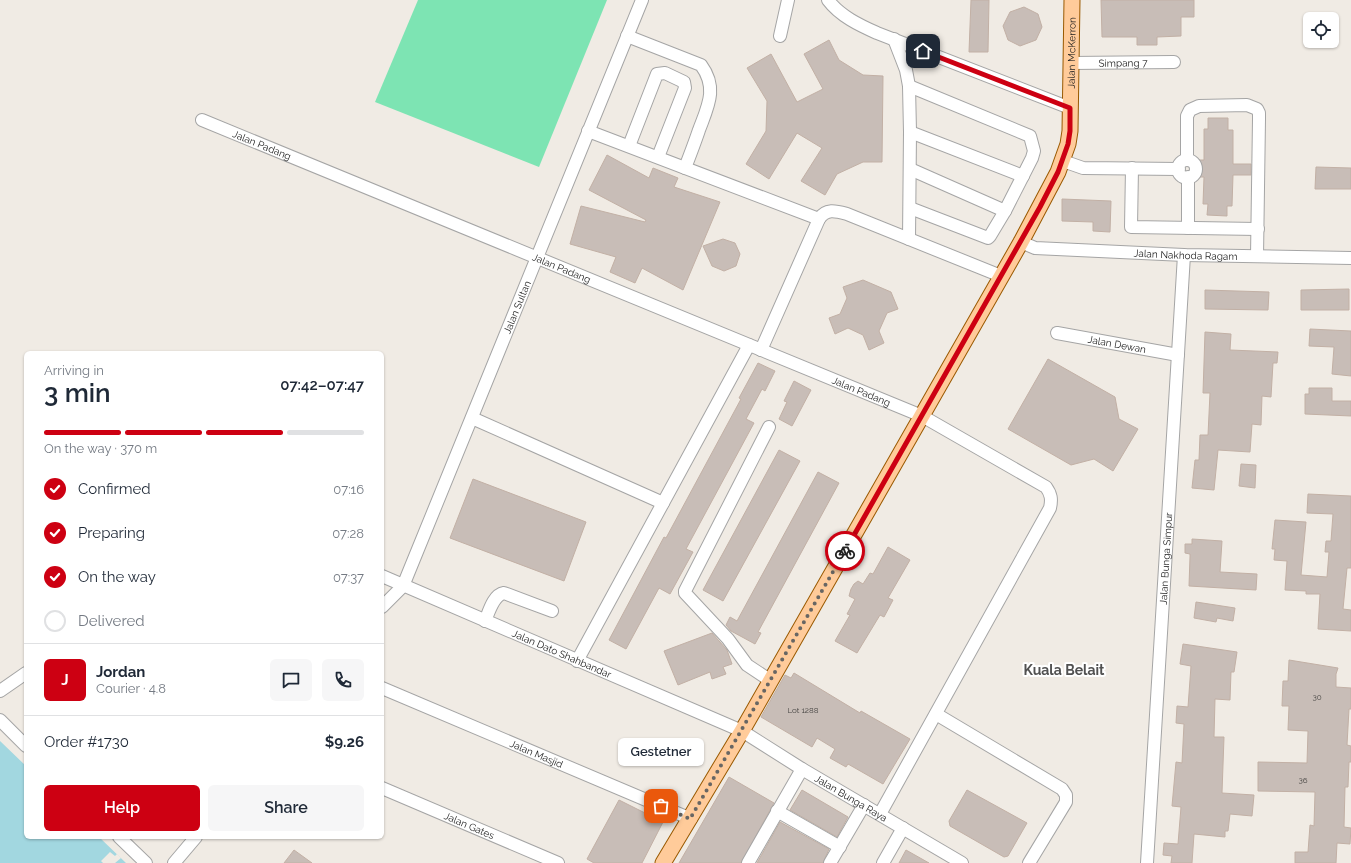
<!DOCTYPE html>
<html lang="en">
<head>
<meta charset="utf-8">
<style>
	:root { --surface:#fff; --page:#f6f6f7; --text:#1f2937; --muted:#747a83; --line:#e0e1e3; --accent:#cd0012 }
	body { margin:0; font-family:Raleway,sans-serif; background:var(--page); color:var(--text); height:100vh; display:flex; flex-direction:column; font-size:15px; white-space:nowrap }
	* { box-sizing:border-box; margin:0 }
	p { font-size:13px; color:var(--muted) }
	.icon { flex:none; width:22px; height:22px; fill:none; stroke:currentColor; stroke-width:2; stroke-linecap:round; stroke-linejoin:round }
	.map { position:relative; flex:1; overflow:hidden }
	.sheet { position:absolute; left:24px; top:351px; width:360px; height:488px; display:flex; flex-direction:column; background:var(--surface); border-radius:6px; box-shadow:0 1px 3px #0004 }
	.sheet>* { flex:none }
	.controls { position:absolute; left:1303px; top:12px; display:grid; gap:8px }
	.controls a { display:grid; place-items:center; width:36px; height:36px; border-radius:6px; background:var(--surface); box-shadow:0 1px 3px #0004; font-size:20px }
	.pin { position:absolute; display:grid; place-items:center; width:34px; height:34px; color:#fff; margin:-17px; border-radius:8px; box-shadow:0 2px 6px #0006 }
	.courier { position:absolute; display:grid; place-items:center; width:40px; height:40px; margin:-20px; border:3px solid #cd0012; border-radius:50%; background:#fff; color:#222; box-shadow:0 1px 5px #0007 }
	.bubble { position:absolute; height:28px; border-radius:6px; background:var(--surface); box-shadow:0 1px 3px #0004; font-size:13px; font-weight:600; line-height:28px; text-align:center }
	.overview em { font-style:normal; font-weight:600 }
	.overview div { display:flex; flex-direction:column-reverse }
	.overview { display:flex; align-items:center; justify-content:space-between; height:68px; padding:0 20px }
	h1 { font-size:26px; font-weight:600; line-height:30px }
	.bar { display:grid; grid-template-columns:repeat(4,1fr); gap:6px 4px; align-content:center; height:48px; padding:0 20px }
	.bar i { height:5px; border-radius:3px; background:var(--line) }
	.bar .selected { background:var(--accent) }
	.bar p { grid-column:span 4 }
	.line { display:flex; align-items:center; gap:10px; padding:0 20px; border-top:1px solid var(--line) }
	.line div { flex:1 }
	.round { display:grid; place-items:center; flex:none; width:42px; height:42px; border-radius:6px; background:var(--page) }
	ol { padding:0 20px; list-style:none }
	li { display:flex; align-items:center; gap:12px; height:44px }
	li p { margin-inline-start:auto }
	li .icon { padding:4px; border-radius:50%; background:var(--accent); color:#fff; stroke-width:4 }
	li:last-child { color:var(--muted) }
	li i { width:22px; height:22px; border:2px solid var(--line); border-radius:50% }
	.button { display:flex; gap:8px; margin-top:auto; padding:8px 20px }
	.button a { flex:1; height:46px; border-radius:6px; background:var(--accent); color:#fff; font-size:16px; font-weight:600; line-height:46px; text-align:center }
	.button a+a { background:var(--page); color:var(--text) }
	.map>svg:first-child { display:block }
	.pitch { fill:#7de4b3 }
	.water { fill:#a2d7e0 }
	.pier { fill:#f0ebe4 }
	.building { fill:#c8bdb7; stroke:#c2b0a5 }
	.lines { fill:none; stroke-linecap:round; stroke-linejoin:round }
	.minor-casing { stroke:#a5a5a5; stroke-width:14 }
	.major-casing { stroke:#995900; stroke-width:17 }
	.minor { stroke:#fff; stroke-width:12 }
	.major { stroke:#ffcb9a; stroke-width:15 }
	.done { stroke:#686663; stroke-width:4; stroke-dasharray:0 7.2 }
	.route { stroke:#cd0012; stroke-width:5 }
	.labels { text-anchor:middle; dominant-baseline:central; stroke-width:4; stroke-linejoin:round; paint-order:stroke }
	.number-label { font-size:8px; fill:#484644 }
	.street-label { font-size:10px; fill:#1e1e1e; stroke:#fff }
	.district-label { font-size:14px; font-weight:bold; fill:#515151; stroke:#fff }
</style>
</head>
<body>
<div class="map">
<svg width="1351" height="863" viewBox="0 0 1351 863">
	<rect width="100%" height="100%" fill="#f0ebe4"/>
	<!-- pitch -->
	<path class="pitch" d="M418,0H607L539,167L375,102Z"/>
	<!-- water -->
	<path class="water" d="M0,741L26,766V837H99L126,863H0Z"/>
	<!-- pier -->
	<path class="pier" d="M110,852L115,856L117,854L121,858L115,863H103L101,861Z"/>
	<!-- building -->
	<path class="building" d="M971,0H989L988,52H969Z
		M1101,0H1194V17H1181V36L1157,37V45H1137V37H1102Z
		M1024,7L1038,14L1042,27L1036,40L1020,46L1008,40L1003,26L1010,12Z
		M829,40L839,60L863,75L883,76L882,162H863L837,174L825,195L801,181L822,148L797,133L769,179L746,164L766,131L767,101L747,68L771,54L797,102L823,89L804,54Z
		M1208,118H1228V130H1233V164H1251V175H1233L1232,206H1227V216L1207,215L1208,204H1203L1204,177H1196L1194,173L1189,168L1193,164L1194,160H1204V129H1208Z
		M607,155L649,178L653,168L678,178L674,187L720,202L683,290L642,268L635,283L610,272L616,257L570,244L581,206L645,222L646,220L589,190Z
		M1316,167L1351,168V189H1315Z
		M1062,199L1111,201L1110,232L1093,231V222L1062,221Z
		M723,239L735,243L740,254L736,266L724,271L712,266L703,246Z
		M863,280L891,292L898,309L887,313L879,331L884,343L869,350L863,335L848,328L835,334L829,318L840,314L847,298L843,287Z
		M1349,289V310H1301V290Z
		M1205,290L1269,292L1268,310L1205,309Z
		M1310,329L1351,331V376L1332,374L1334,347L1309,346Z
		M1205,332L1231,334L1230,350L1278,352L1277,363H1273L1271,397L1262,396L1261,425L1252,424L1250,452L1218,450L1214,490L1192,488L1195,460H1199L1200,435H1208L1210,393H1203Z
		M1048,359L1115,397L1119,419L1138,429L1113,471L1094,459L1071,465L1008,429Z
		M758,363L775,371L765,391L762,389L746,419L754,423L686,549L693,552L670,594L659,588L626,649L609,640L664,537L666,538L741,399L739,398Z
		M794,381L811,390L792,426L779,419L787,402L784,401Z
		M1309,388H1332V401H1351V416L1305,414V394H1309Z
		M779,450L800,461L723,601L703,590Z
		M1241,464L1256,465L1255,488L1239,486Z
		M818,472L839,483L758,632L761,633L755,644L731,631L726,625L730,617L737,621Z
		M473,479L586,522L564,581L450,538Z
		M1308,494L1351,496V568H1347L1343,609L1351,610V631L1318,629L1320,594H1306V591L1285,590L1287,561L1274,560L1275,549H1272L1275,520L1306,522L1301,575L1327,577L1329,552H1325L1326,541H1331L1333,514L1307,513Z
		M1192,539L1222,541L1220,572L1257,574L1256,590L1189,586L1190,557V554L1185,553V544H1192Z
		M888,547L910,560L888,598L893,600L884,617L880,615L857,653L835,641L850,615L847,614L855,599L849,596L851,589L854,584L858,581L863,584L870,573L873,574Z
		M1196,602L1235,608L1233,621L1217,618L1216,622L1194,618Z
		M712,633L727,650L732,664L723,667L726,674L712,679L710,672L678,685L664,651Z
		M1183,644L1237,652L1234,672H1231L1230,700L1215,699L1214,737H1224L1222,793L1254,795L1252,816L1230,814L1228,831H1225V837L1194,834L1192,863H1171L1172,856L1163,855L1164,843L1178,844L1181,807L1172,806L1176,762L1182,763L1184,724L1176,723L1177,706L1188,707L1191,666L1180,664Z
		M1289,660L1338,668L1336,674V687L1351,688V709H1349L1347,745L1351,746V762H1349L1348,787H1345L1344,827L1351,828L1350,844L1337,843L1336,863H1295V852H1308L1310,825L1314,826L1315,792L1258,791V762L1307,763L1308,731L1288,730L1289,706H1282L1283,681H1288Z
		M794,673L860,713L861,711L910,739L883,784L848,764L846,767L830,758L835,749L817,738L812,747L761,717L785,675L791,678Z
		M729,777L774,803L741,863H679Z
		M802,790L848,817L837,837L790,810Z
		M967,790L1027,823L1008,856L1004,857L950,826L949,821Z
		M619,800L663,822L642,863H594L587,859Z
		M780,822L829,849L823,863H757Z
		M294,850L312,863H284Z
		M906,850L929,863H899Z"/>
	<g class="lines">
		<!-- minor casing -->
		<g class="minor-casing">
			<g id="minor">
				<path d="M828,0C840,16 859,25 877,33L1070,108"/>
				<path d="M627,36L701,65C718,88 708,106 699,130C695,142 690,155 685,168"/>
				<path d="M780,36L788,0"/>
				<path d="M894,39L906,70L909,86L910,132L909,239"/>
				<path id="s1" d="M1071,63L1174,62"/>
				<path d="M909,86L1030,136L1034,151L1032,158L1005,211L990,236L988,238L910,208"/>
				<path id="s2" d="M202,120L922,416L1046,487C1051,494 1052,499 1050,508L880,814"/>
				<path d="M588,131L819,219"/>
				<path d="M910,132L1023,176"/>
				<path d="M629,146L657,74L665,73L684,82L685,88L658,157"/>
				<path d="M1187,160V116L1190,110L1199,106L1247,105L1257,109L1259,113V119L1257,256"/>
				<circle cx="1187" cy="169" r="9"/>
				<path d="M1063,161L1083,168L1179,169"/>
				<path d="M1132,168L1131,227L1258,229"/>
				<path d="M910,169L1005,211"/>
				<path d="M1188,177V228"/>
				<path id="s3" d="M1021,242L1035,248L1184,255L1351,258"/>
				<path id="s4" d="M1057,333L1178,355"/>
				<path d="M761,350L819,219C826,208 836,211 847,214L1001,276"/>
				<path d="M472,418L663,503"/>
				<path d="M769,427L685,591V593L728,639L747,665L771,681"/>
				<path id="s5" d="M382,576L742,731L802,769L962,863"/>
				<path id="s6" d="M382,607L403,586L642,0"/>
				<path d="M485,621C489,612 493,595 504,593L552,611"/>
				<path d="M577,661L749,345"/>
				<path id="s7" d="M382,688L691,819"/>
				<path d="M0,691L26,673"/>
				<path d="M936,714L1062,789L1066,795V802L1029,863"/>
				<path d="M0,720L26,746"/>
				<path id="s8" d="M382,788L558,863"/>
				<path d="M777,811L840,847"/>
				<path d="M119,837L146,863"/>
				<path d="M174,863L196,837"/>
				<path d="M748,863L802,769"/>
				<path d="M830,863L864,805"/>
				<path d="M883,863L903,828"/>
				<path id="s9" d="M1147,863L1184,255"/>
			</g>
		</g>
		<!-- major casing -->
		<g class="major-casing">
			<g id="major">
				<path id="s10" d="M663,863L742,731L1021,242L1058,172L1068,144L1070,131L1072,0"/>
			</g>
		</g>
		<!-- minor -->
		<use href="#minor" class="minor"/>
		<!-- major -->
		<use href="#major" class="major"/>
	</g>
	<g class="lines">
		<!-- done -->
		<path class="done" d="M661,806L690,819L845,551"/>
		<!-- route -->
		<path class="route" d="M845,551L1040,207L1058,172L1068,144L1070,131V108L923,51"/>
	</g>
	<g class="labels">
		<!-- number labels -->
		<g class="number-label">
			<text x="1317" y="697">30</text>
			<text x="803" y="710">Lot 1288</text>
			<text x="1303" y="780">36</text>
		</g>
		<!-- street labels -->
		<g class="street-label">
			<text stroke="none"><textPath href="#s10" startOffset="917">Jalan McKerron</textPath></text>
			<text stroke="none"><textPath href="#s1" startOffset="52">Simpang 7</textPath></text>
			<text stroke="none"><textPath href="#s2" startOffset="65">Jalan Padang</textPath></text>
			<text stroke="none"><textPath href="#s3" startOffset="166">Jalan Nakhoda Ragam</textPath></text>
			<text stroke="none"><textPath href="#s2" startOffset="389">Jalan Padang</textPath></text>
			<text stroke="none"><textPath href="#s6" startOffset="331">Jalan Sultan</textPath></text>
			<text stroke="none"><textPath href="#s4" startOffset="61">Jalan Dewan</textPath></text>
			<text stroke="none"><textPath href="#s2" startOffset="713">Jalan Padang</textPath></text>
			<text stroke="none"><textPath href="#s9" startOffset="305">Jalan Bunga Simpur</textPath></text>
			<text stroke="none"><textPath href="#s5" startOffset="196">Jalan Dato Shahbandar</textPath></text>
			<text stroke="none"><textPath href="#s7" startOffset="168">Jalan Masjid</textPath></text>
			<text stroke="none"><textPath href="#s5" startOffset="520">Jalan Bunga Raya</textPath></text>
			<text stroke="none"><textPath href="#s8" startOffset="95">Jalan Gates</textPath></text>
		</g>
		<!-- district labels -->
		<g class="district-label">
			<text x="1064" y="670">Kuala Belait</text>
		</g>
	</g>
</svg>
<div class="controls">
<a><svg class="icon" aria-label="locate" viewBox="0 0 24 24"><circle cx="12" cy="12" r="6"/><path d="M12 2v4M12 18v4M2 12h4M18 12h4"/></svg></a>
</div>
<div class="pin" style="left:661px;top:806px;background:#ea580c"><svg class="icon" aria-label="bag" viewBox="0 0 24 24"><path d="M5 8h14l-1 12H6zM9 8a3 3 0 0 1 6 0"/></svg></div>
<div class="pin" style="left:923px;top:51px;background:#1f2937"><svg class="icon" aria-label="home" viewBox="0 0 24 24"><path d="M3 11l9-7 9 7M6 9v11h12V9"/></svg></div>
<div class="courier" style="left:845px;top:551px"><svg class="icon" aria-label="bike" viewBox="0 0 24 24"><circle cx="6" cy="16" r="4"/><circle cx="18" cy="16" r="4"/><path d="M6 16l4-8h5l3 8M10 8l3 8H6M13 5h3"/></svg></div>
<div class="bubble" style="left:618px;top:738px;width:86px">Gestetner</div>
<section class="sheet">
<div class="overview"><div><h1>3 min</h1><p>Arriving in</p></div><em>07:42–07:47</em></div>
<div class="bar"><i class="selected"></i><i class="selected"></i><i class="selected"></i><i></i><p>On the way · 370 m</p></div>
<ol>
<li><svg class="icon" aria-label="check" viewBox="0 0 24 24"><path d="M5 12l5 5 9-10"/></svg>Confirmed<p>07:16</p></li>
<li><svg class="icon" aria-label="check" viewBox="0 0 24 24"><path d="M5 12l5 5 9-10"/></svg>Preparing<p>07:28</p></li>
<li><svg class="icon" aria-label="check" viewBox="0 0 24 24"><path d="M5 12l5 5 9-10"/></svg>On the way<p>07:37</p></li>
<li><i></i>Delivered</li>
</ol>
<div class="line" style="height:72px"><b class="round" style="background:var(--accent);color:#fff">J</b><div><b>Jordan</b><p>Courier · 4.8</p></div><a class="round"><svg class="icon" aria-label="chat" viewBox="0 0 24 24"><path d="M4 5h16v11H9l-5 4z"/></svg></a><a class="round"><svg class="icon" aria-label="phone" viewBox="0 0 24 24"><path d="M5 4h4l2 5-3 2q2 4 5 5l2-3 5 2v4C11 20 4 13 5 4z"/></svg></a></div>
<div class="line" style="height:52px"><div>Order #1730</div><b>$9.26</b></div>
<div class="button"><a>Help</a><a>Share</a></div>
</section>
</div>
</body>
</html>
